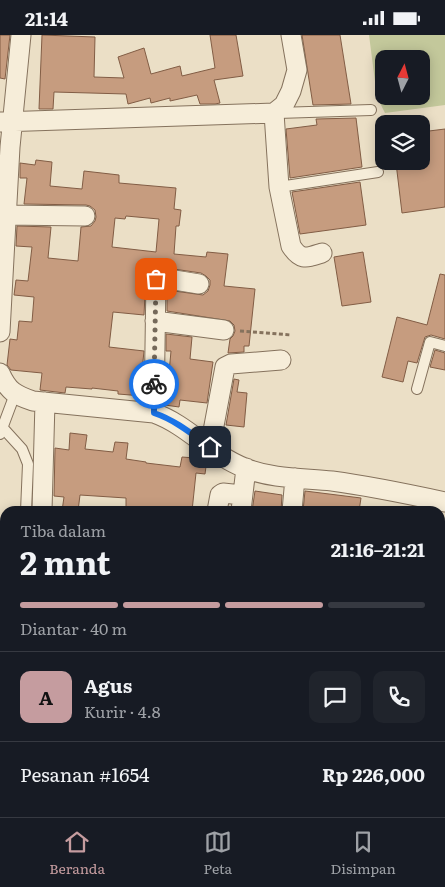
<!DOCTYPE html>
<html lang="id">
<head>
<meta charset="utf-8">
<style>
	:root { --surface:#171b24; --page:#20242c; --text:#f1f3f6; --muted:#9ea1a6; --line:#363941; --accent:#c59c9f }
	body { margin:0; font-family:Literata,serif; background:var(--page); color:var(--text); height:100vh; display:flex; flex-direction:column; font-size:19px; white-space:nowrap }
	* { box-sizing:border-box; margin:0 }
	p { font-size:16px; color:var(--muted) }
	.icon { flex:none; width:28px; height:28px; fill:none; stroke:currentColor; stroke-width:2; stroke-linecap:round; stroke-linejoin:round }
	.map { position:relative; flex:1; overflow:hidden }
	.side { position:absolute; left:0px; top:471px; width:445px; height:311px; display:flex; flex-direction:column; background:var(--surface); border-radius:15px 15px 0 0; box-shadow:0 2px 12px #0003 }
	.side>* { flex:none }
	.needle { width:32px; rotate:6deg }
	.fabs { position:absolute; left:375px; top:15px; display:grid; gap:10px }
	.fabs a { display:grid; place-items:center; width:55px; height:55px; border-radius:10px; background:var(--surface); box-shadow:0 2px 12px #0003; font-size:25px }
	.pin { position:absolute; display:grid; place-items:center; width:42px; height:42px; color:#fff; margin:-21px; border-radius:10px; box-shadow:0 2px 8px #0006 }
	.courier { position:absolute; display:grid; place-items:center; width:50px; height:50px; margin:-25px; border:4px solid #1a73e8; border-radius:50%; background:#fff; color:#222; box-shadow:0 1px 6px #0007 }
	.summary em { font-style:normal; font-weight:700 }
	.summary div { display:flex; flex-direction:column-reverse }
	.summary { display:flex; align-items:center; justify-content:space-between; height:85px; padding:0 20px }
	h1 { font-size:32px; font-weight:700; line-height:38px }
	.bar { display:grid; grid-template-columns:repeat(4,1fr); gap:8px 5px; align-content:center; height:60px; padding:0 20px }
	.bar i { height:6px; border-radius:4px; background:var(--line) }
	.bar .current { background:var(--accent) }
	.bar p { grid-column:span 4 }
	.line { display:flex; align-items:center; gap:12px; padding:0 20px; border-top:1px solid var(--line) }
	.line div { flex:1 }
	.round { display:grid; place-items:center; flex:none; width:52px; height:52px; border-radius:10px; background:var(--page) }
	.status { display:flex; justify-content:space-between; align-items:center; height:35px; padding:0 25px; background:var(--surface); direction:ltr }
	.status svg { height:14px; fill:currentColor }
	.menu { display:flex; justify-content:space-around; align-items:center; height:70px; border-top:1px solid var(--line); background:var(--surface); font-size:14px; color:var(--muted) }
	.menu a { display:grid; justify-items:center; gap:2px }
	.menu .current { color:var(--accent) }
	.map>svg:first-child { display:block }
	.farmland { fill:#e0d8b4 }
	.green { fill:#c3c89b; fill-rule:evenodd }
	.building { fill:#c69c7f; stroke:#825d45; fill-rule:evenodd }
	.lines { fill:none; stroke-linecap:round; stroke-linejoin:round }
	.lane-casing { stroke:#85725d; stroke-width:12 }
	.street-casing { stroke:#85725d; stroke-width:21 }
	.path { stroke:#85725d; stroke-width:3; stroke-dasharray:4 2.5; stroke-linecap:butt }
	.lane { stroke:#f6edd9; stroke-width:10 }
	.street { stroke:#f6edd9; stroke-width:19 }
	.done { stroke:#75695a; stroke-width:5; stroke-dasharray:0 9 }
	.route { stroke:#1a73e8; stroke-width:6 }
</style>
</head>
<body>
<div class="status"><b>21:14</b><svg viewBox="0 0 49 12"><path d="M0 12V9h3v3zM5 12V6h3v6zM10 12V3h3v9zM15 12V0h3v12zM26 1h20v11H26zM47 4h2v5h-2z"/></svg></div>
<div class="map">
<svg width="445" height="782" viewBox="0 0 445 782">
	<rect width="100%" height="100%" fill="#ebdfc6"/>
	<!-- farmland -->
	<path class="farmland" d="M440,726H445V782H300V778H440Z"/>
	<!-- green -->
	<path class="green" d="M369,0H445V70L385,78L377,62ZM384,24H421V61H384Z"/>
	<!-- building -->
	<path class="building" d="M0,0H10L5,44L0,43Z
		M42,0L95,2L94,42L124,43L118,22L144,13L151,39L180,31L182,41L215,33L210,0H236L243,41L214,45L220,68L215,69H200L197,60L170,66V63L151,68L150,63L128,69L126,59L54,57L53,74H39Z
		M302,0H340L351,69L313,70Z
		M356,83L362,132L290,143L286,94L317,90L316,84Z
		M445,94V172L402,178L396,128L421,126V97Z
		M36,125L52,127L50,151L82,154L84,136L119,140V148L176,153L174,174L181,175L179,191H176L174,219L206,222L207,217L228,219L224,251L255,254L249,311H244V317L228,318L230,304L233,301L235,296L234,290L230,286L167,276V255L203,260L208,256L210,250V245L206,241L201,238L160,232L150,235L146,239L144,280L113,277L109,312L144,316L141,346H143V361L118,359V356L92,353V354L66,352L65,358L40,355L42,338L11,335L7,330L10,304L17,305L19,286L32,287L34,262L14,260L16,245L28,246L32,212L16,211L17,191L51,192L48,223L78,226L81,192L91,191L95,186L96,182L95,175L90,171L86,170L24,169L27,143H20V128L35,130ZM126,181L159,184L156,217L112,212L115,183L125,184Z
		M360,147L366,190L300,199L292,157Z
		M363,217L371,267L342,271L334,222Z
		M440,239L445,240V304L431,300L425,302L417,328L408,326L403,347L382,342L397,282L427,290Z
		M166,299L192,302L190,324L213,327L207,368L180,365L179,372L165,370L166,348L168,349L171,316H166Z
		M435,315L445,318V335L430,332Z
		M234,344L239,345L237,357L247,358L244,392L226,390Z
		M70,398L87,400L85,414L113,417L115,407L128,408L126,424L146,427V428L180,432L182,422L207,424L205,439L196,438L192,476H126V463L80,460L78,476H62L64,462L54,461L55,413L69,415Z
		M255,456L282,460L281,476H252Z
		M305,456L361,463L359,476H303Z"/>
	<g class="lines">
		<!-- lane casing -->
		<g class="lane-casing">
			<path id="lane" d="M278,78L371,75
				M279,152L378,137
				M417,354L430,307L445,311
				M3,393L22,414L28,429L26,476
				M0,399L15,359
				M0,722H4"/>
		</g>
		<!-- street casing -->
		<g class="street-casing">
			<path id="street" d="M274,78L279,152L291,211C301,226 306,223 322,218
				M0,87L274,78L284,70L291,56L297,35L291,0
				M6,180L85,181
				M155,286L224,295
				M0,297L10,112L21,0
				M0,338C8,356 15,360 33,366L154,378C188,390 211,420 245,433C272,444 303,443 332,446C369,451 408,459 445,467
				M154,378L156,244L162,243L199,249
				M210,412L225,332L231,329L281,325
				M42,476L45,367
				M217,476L220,460L223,458L242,460
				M241,476L246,433
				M292,476L295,443
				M153,782L154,778
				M223,782L224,778"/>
		</g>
		<!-- path -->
		<path class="path" d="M240,296L291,300"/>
		<!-- lane -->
		<use href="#lane" class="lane"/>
		<!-- street -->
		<use href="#street" class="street"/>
	</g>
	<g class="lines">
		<!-- done -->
		<path class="done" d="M154,349L156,244"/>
		<!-- route -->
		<path class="route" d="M154,349V378C175,385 192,399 210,412"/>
	</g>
</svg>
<div class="fabs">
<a><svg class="needle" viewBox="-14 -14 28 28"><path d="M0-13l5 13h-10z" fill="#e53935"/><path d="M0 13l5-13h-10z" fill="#9ea1a6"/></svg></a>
<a><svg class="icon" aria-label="layers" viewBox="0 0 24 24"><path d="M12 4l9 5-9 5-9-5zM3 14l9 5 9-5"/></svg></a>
</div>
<div class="pin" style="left:156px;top:244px;background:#ea580c"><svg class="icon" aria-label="bag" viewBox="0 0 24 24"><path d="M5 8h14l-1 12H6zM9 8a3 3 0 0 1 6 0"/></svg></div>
<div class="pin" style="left:210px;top:412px;background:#1f2937"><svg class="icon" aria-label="home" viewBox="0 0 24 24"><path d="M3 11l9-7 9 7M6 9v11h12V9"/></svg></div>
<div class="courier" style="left:154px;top:349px"><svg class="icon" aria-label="bike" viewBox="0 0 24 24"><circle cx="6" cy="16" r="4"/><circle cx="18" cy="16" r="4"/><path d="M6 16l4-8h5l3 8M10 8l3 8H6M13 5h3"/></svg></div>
<section class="side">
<div class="summary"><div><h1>2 mnt</h1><p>Tiba dalam</p></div><em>21:16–21:21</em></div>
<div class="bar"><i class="current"></i><i class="current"></i><i class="current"></i><i></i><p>Diantar · 40 m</p></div>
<div class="line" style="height:90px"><b class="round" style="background:var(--accent);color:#111">A</b><div><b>Agus</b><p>Kurir · 4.8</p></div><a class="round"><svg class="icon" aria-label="chat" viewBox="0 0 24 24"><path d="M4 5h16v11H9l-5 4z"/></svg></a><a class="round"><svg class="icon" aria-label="phone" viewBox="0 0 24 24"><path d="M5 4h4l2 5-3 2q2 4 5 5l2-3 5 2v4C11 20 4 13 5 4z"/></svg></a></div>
<div class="line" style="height:65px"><div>Pesanan #1654</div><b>Rp 226,000</b></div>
</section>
</div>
<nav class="menu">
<a class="current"><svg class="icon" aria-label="home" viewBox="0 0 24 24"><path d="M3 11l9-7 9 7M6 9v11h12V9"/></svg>Beranda</a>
<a><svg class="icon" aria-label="map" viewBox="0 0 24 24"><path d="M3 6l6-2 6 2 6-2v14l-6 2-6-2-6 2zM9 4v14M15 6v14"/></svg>Peta</a>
<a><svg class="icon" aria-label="saved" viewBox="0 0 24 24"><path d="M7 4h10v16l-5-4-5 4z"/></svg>Disimpan</a>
</nav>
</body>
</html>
